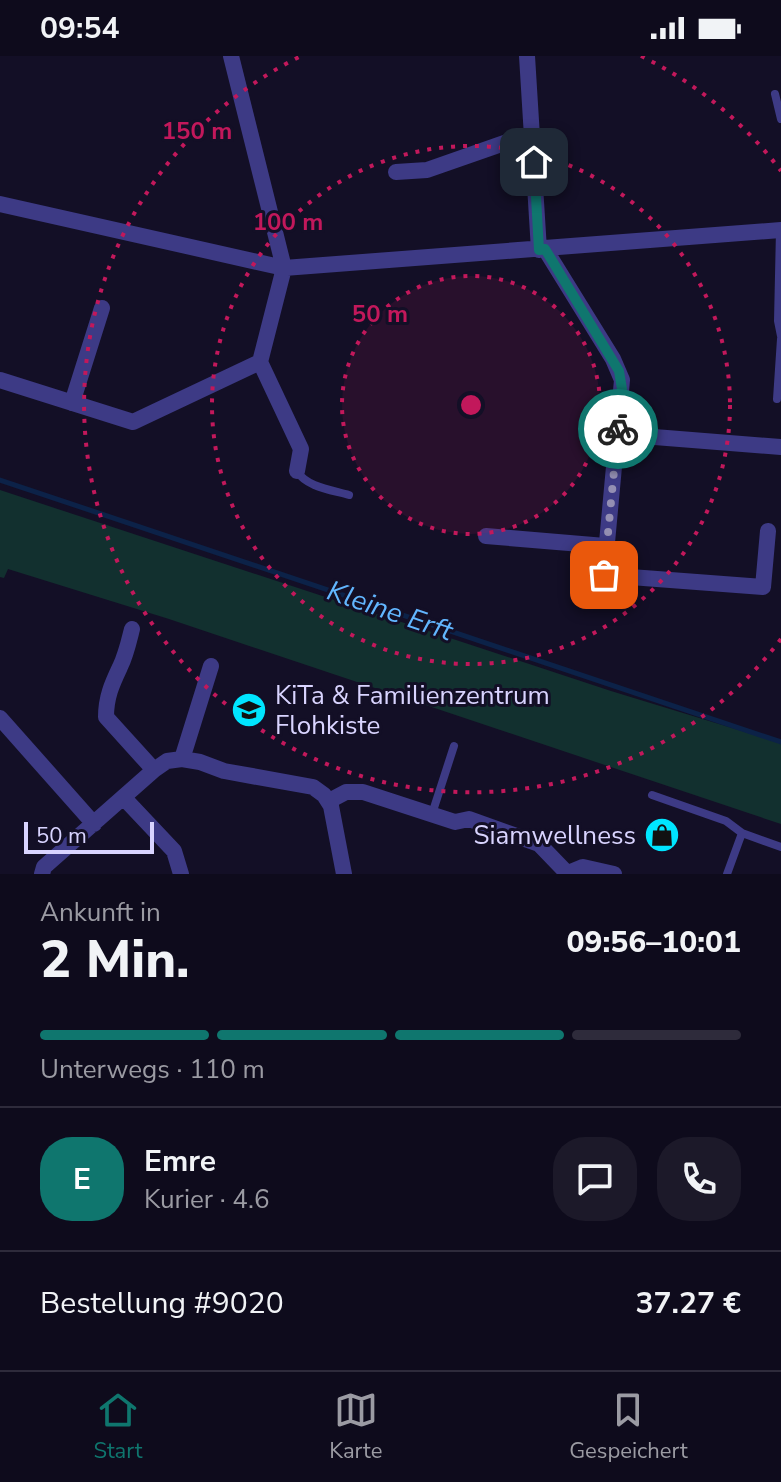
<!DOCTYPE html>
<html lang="de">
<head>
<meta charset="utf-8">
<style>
	:root { --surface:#0e0b1c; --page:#1c1929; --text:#f1f3f6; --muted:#9b9ba3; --line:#2e2b3b; --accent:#0f766e }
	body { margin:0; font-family:"Nunito Sans",sans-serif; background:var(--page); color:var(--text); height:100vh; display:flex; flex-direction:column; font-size:30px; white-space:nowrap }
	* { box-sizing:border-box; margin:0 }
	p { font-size:26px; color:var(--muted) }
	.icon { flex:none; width:44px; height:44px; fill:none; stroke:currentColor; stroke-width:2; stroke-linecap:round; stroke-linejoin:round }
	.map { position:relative; height:818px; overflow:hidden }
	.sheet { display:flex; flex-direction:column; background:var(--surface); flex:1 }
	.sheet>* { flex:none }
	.scale { position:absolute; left:24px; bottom:20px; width:130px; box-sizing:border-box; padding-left:8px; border:4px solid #d9d4ff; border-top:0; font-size:22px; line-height:28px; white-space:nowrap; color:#d9d4ff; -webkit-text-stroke:6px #130f26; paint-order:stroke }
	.pin { position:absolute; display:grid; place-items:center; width:68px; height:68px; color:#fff; margin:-34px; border-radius:16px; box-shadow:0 4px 12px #0006 }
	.courier { position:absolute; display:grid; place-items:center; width:80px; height:80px; margin:-40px; border:6px solid #0f766e; border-radius:50%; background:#fff; color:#222; box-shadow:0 2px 10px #0007 }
	.summary em { font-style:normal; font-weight:800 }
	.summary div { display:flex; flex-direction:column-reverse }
	.summary { display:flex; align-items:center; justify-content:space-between; height:136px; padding:0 40px }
	h1 { font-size:52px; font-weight:800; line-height:60px }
	.bar { display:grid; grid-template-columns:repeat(4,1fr); gap:12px 8px; align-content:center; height:96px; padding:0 40px }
	.bar i { height:10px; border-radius:6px; background:var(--line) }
	.bar .selected { background:var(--accent) }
	.bar p { grid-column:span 4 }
	.line { display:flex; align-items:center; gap:20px; padding:0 40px; border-top:2px solid var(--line) }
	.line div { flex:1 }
	.round { display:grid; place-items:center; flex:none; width:84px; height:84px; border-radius:32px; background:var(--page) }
	.status { display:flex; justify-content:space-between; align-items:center; height:56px; padding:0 40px; background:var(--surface); direction:ltr }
	.status svg { height:22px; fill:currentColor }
	.dock { display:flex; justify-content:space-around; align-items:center; height:112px; border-top:2px solid var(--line); background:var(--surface); font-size:22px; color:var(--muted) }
	.dock a { display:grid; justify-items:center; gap:4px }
	.dock .selected { color:var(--accent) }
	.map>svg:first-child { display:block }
	.green { fill:#12302f }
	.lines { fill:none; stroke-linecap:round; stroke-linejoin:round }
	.stream { stroke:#0c2248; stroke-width:5 }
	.service { stroke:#3d3a85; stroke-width:8 }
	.minor { stroke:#3d3a85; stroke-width:16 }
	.done { stroke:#948fb3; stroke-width:8; stroke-dasharray:0 14.4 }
	.route { stroke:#0f766e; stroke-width:10 }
	.ring { fill:none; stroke:#c2185b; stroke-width:4; stroke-dasharray:4 8 }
	.labels { text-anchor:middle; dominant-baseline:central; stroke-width:6; stroke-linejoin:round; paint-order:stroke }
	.poi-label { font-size:26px; fill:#d9d4ff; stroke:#130f26; text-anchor:start }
	.water-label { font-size:28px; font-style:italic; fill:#62b6ff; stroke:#130f26 }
	.centre { fill:#c2185b; stroke:#130f26; stroke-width:4 }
	.ring-label { font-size:24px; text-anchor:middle; font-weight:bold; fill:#c2185b; stroke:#130f26; stroke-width:6; stroke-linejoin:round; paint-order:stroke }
</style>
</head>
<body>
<div class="status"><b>09:54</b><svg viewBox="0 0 49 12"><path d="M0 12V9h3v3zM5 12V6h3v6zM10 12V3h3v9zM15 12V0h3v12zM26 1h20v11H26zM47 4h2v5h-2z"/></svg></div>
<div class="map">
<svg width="781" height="818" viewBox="0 0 781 818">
	<rect width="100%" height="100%" fill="#130f26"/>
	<!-- green -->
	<path class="green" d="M0,434L611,635L781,687V768L169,563L8,513L4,522L0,521Z"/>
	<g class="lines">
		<!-- stream -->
		<path class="stream" d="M0,424L781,686"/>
		<!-- service -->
		<path class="service" d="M775,38L781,63
			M780,174L778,265L781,280
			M777,343L781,283
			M297,415C306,431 332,434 349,439
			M652,739L726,765L742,777L781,791
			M432,758L454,690
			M727,818L742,777"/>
		<!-- minor -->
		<path class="minor" d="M527,0L539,194
			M396,116L427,114L533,77
			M0,148L284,212L781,174
			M545,193L613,303L622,324L604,519L763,531L768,475
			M260,306L301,393L297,415
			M0,324L133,366L260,306L284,212L231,0
			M72,347L102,252
			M617,378L781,391
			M486,480L605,490
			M132,573C129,585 126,599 120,611C112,628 106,641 106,661L154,714
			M0,662L94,768
			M182,703L211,610
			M124,742L174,795L181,818
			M329,745L346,736H363L455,766L469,763L539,788L567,817
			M42,818L44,811L154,714L167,705L182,703L200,706L224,715L313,731L324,739L331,750L344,818
			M566,818L583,811L614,818"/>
	</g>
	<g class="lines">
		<!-- done -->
		<path class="done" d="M604,519L618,373"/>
		<!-- route -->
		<path class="route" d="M534,106L539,194L545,193L619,315L622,333L618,373"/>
	</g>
	<!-- distance rings -->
	<circle cx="471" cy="349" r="129" fill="#c2185b" fill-opacity=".12"/>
	<g class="ring">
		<circle cx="471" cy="349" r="129"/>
		<circle cx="471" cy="349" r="259"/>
		<path d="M781 583A388 388 0 1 1 301 0M641 0A388 388 0 0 1 781 115"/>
	</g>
	<!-- icons -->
	<defs>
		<g id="school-disc" transform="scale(1.8)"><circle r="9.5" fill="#00e5ff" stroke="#130f26"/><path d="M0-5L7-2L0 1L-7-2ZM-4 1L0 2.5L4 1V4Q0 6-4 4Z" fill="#111"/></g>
		<g id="shop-disc" transform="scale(1.8)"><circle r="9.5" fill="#00e5ff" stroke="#130f26"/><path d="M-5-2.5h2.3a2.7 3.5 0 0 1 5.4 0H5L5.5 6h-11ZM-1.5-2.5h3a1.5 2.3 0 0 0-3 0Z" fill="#111"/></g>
	</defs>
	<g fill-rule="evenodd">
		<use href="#school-disc" x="249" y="654"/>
		<use href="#shop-disc" x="662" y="779"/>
	</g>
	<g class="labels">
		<!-- poi labels -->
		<g class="poi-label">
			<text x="275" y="639">KiTa &amp; Familienzentrum<tspan x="275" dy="30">Flohkiste</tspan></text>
			<text x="636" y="779" text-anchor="end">Siamwellness</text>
		</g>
		<!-- water labels -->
		<g class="water-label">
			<text transform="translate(390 555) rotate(19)">Kleine Erft</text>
		</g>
	</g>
	<circle cx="471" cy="349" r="12" class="centre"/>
	<g class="ring-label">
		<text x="197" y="83">150 m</text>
		<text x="288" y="174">100 m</text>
		<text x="380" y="266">50 m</text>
	</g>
</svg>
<div class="scale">50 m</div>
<div class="pin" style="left:604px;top:519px;background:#ea580c"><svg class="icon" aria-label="bag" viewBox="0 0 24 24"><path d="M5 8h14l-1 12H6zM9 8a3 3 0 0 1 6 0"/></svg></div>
<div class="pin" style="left:534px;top:106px;background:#1f2937"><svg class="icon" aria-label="home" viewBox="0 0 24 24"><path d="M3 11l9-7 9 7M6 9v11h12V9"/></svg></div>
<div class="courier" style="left:618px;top:373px"><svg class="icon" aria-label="bike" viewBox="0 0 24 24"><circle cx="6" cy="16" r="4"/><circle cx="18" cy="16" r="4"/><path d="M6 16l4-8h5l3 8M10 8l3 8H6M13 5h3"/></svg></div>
</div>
<section class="sheet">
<div class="summary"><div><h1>2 Min.</h1><p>Ankunft in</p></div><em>09:56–10:01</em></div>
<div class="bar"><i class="selected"></i><i class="selected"></i><i class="selected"></i><i></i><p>Unterwegs · 110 m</p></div>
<div class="line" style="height:144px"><b class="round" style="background:var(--accent);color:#fff">E</b><div><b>Emre</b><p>Kurier · 4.6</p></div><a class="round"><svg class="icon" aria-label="chat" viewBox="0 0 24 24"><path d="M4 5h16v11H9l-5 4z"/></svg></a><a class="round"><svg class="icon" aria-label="phone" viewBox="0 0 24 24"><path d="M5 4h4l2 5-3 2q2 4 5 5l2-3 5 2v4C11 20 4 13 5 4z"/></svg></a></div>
<div class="line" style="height:104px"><div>Bestellung #9020</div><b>37.27 €</b></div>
</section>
<nav class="dock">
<a class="selected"><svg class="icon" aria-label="home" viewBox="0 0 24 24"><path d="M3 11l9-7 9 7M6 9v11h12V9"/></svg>Start</a>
<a><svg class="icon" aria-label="map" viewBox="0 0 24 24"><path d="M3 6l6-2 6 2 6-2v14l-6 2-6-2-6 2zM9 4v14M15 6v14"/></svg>Karte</a>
<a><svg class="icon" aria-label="saved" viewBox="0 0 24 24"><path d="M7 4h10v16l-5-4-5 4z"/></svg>Gespeichert</a>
</nav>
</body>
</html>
